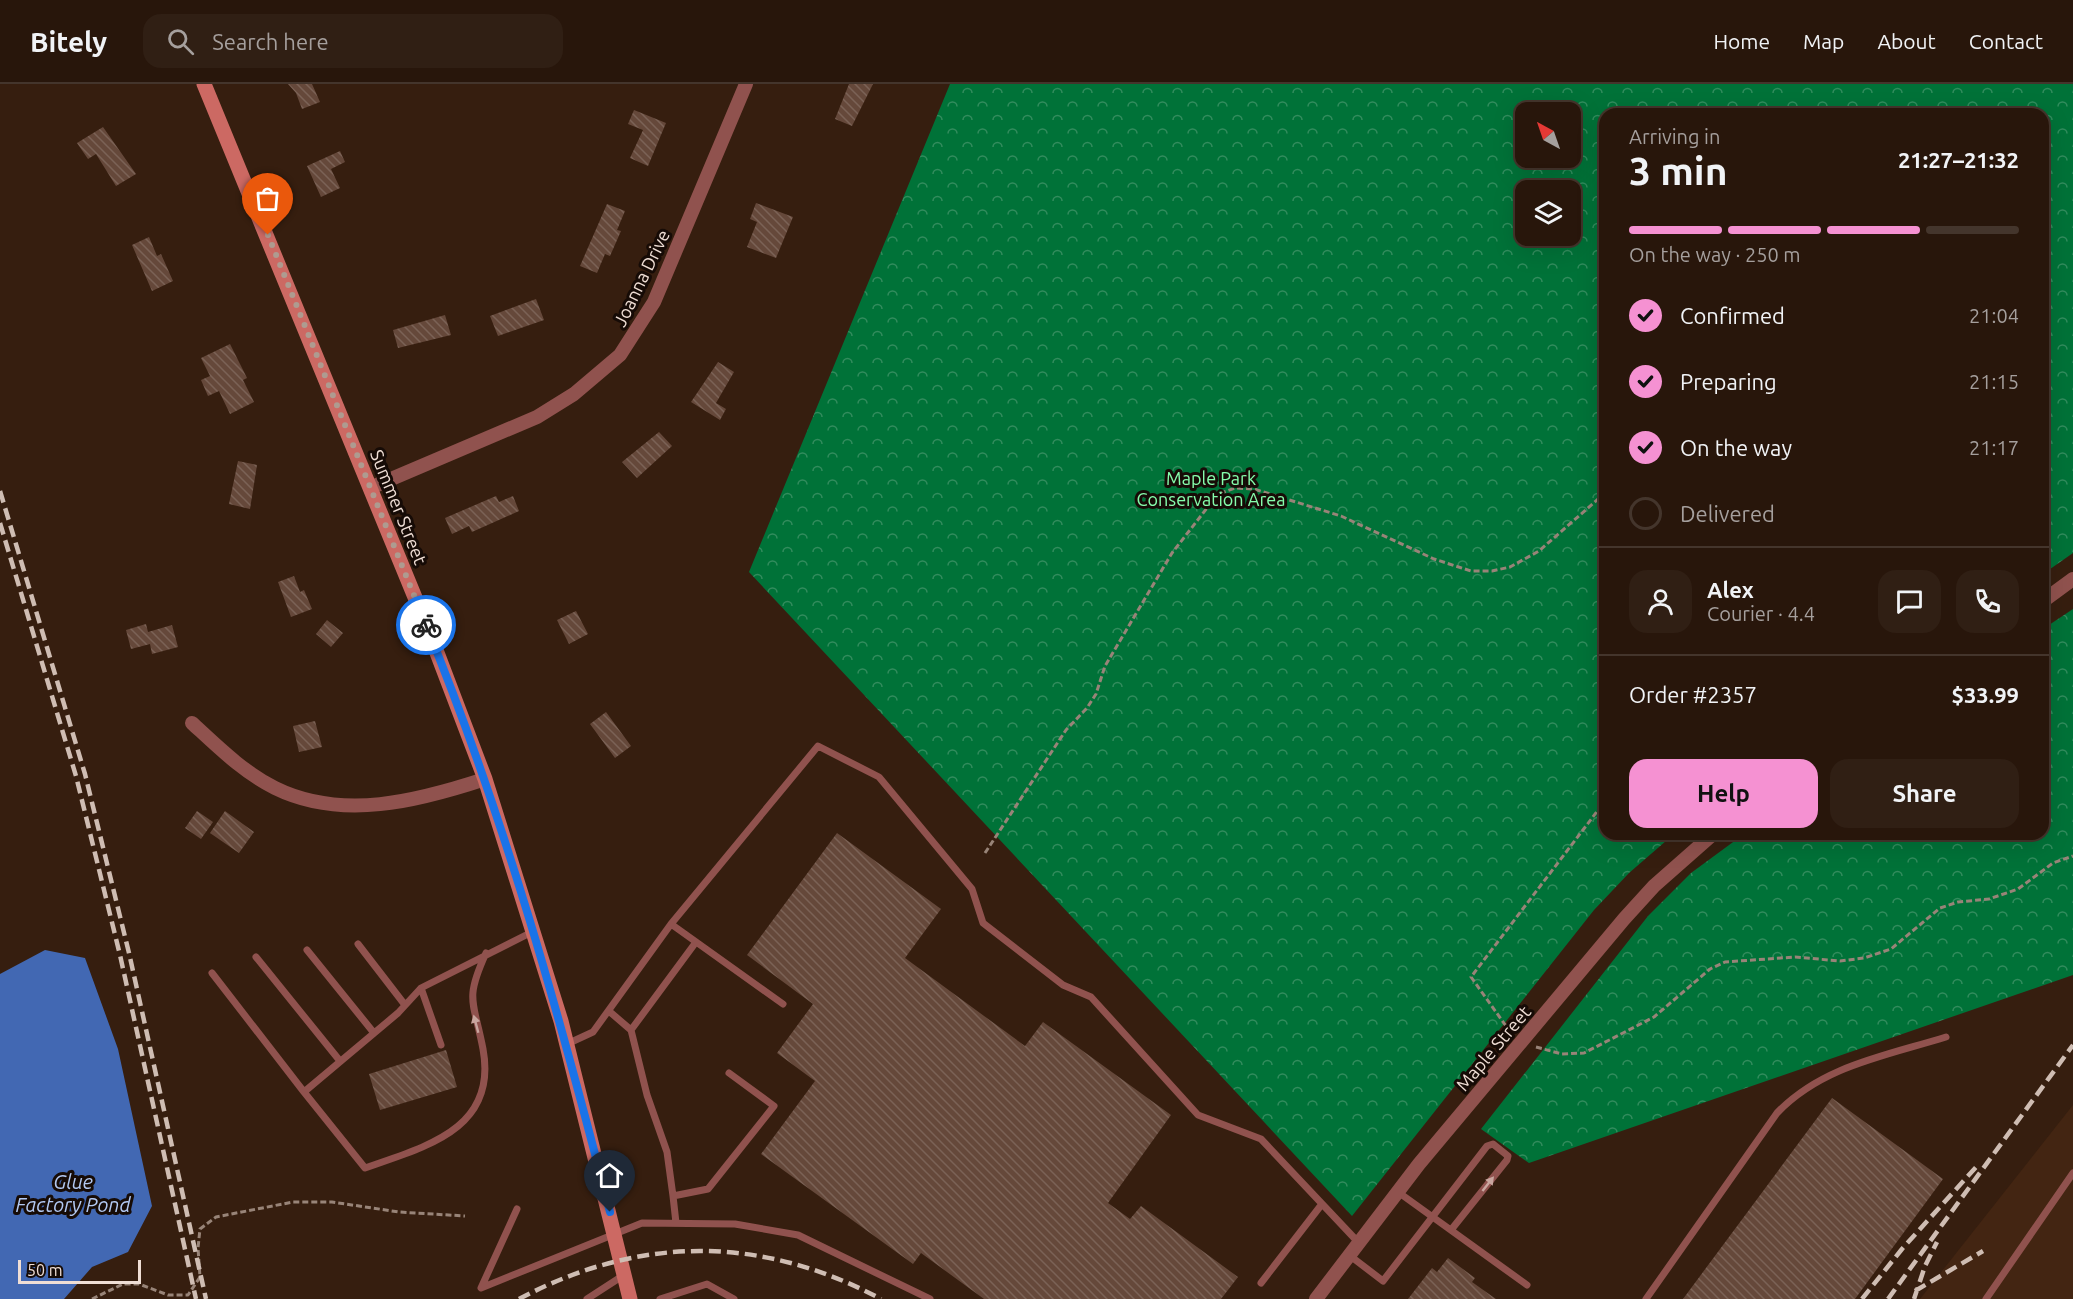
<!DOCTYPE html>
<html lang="en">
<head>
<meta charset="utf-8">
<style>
	:root { --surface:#28160b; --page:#301f14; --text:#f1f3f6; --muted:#a59f9d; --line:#44352c; --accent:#f591d2 }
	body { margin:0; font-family:Ubuntu,sans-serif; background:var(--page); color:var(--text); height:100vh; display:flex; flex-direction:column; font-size:22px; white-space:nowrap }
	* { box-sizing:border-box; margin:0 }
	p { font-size:20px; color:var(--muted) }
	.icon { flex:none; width:33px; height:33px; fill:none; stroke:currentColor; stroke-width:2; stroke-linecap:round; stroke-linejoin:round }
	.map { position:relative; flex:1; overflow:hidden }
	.details { position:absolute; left:1599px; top:24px; width:450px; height:732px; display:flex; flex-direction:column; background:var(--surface); border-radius:18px; box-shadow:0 6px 24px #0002,0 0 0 2px var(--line) }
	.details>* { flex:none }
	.needle { width:39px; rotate:320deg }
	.buttons { position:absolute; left:1515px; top:18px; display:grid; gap:12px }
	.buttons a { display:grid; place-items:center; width:66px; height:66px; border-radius:12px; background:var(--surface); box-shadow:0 6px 24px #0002,0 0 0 2px var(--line); font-size:30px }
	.scale { position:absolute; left:18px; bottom:15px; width:123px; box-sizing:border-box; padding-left:6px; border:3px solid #efded5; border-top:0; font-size:16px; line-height:21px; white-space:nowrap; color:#efded5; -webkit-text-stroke:4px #160b06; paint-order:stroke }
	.pin { position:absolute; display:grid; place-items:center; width:51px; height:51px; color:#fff; margin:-62px -26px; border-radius:50% 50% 50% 0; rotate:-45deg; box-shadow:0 0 6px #0007 }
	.pin .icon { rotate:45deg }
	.courier { position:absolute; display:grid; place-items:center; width:60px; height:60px; margin:-30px; border:4px solid #1a73e8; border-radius:50%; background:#fff; color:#222; box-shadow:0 2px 8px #0007 }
	.head em { font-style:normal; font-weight:600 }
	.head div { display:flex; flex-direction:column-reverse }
	.head { display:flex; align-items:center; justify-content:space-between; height:102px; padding:0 30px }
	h1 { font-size:39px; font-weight:600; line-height:45px }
	.bar { display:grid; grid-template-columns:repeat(4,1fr); gap:9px 6px; align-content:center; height:72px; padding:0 30px }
	.bar i { height:8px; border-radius:4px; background:var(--line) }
	.bar .selected { background:var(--accent) }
	.bar p { grid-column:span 4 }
	.line { display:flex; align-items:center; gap:15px; padding:0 30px; border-top:2px solid var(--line) }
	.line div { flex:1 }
	.round { display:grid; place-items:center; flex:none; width:63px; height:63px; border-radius:18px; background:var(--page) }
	ol { padding:0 30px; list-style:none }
	li { display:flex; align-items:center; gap:18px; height:66px }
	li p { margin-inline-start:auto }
	li .icon { padding:6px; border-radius:50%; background:var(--accent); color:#111; stroke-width:4 }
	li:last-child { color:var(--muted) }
	li i { width:33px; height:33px; border:3px solid var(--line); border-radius:50% }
	.primary-button { display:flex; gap:12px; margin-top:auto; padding:12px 30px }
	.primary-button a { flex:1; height:69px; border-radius:18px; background:var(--accent); color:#111; font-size:24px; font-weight:600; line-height:69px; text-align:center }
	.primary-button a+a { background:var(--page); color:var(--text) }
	header { display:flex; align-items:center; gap:36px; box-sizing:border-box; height:84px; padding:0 30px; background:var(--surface); border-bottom:2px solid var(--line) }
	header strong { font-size:28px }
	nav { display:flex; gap:33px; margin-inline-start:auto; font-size:21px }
	.search { width:420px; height:54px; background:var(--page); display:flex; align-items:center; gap:15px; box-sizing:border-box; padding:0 21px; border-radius:18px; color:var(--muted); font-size:22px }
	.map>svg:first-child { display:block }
	.built { fill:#432512 }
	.forest { fill:url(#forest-crowns); fill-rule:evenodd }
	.water { fill:#4268b3 }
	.building { fill:url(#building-back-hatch) }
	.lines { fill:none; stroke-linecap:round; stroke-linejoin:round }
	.path { stroke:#988478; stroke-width:3; stroke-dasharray:6 3; stroke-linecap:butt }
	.service { stroke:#90524e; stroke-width:7 }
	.minor { stroke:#90524e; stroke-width:14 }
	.secondary { stroke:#cc6963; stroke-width:15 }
	.rail { stroke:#cfbdb3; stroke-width:4.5; stroke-dasharray:12 6; stroke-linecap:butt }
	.oneway { fill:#c9a69f }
	.done { stroke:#ae9b90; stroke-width:6; stroke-dasharray:0 10.8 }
	.route { stroke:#1a73e8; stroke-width:8 }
	.labels { text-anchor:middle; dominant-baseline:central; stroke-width:6; stroke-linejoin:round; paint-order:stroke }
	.street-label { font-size:18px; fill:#efded5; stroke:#160b06 }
	.park-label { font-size:18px; fill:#86fdac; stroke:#160b06 }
	.water-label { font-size:20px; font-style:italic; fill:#b2c8f1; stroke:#160b06 }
</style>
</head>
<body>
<header>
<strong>Bitely</strong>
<div class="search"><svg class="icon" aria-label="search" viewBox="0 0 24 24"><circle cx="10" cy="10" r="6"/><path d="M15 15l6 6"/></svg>Search here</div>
<nav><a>Home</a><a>Map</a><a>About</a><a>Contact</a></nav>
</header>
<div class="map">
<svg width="2073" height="1215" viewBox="0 0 2073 1215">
	<defs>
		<pattern id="forest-crowns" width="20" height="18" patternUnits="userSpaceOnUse" patternTransform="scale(1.5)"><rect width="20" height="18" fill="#007238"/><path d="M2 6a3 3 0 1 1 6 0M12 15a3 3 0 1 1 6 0" fill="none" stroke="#328c5d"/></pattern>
		<pattern id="building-back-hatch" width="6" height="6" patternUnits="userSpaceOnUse" patternTransform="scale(1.5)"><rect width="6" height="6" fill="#65483a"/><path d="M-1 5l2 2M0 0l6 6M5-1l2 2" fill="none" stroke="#7b6256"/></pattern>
	</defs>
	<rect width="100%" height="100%" fill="#361e0f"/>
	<!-- built -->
	<path class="built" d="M2073,1021V1215H1920Z"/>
	<!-- forest -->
	<path class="forest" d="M950,0H2073V469L2043,490V30H1605V750H1674L1629,789L1594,826L1352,1132L749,488ZM1526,28H1570V74H1526ZM1526,106H1570V152H1526Z
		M2073,525V891L1529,1079L1481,1045L1648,832L1691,789L1744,750H2043V545Z"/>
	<!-- water -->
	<path class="water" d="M45,866L85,874L118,965L152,1122L128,1168L92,1183L64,1215H0V890Z"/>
	<!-- building -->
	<path class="building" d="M288,0H312L320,18L302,25L296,9Z
		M849,0H873L852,42L835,35Z
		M634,26L666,39L648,82L630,74L643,46L628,40Z
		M103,43L136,90L116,102L96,70L88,75L77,59Z
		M340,67L345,78L331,85L340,104L321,113L307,82Z
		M756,119L793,133L776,174L747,163L757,138L750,135Z
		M607,120L625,127L617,146L621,147L610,172L605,170L597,189L580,182Z
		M149,153L157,172L161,170L173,197L152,207L132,161Z
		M536,215L544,236L498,252L490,232Z
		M445,231L451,251L398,264L393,246Z
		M230,260L247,294L243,296L254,318L230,330L219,307L208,312L201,296L210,292L201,274Z
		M718,278L734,288L716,319L726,325L720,336L691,318Z
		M659,348L672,362L637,394L622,378Z
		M238,377L257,381L250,425L229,420Z
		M496,412L499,418L513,412L519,427L472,448L469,442L452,450L445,434Z
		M294,492L300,508L304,506L312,525L291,533L278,498Z
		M576,527L588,550L569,560L557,536Z
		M327,536L343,549L331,563L316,550Z
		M146,540L148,548L172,541L178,563L152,570L150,560L131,565L126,546Z
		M606,628L631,662L615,674L590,640Z
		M315,637L322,663L299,668L293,642Z
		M197,727L213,738L201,755L185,744Z
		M225,727L254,748L239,769L210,749Z
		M837,749L941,825L905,874L1025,962L1043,938L1171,1031L1108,1119L1130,1135L1141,1122L1238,1193L1221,1215H984L921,1169L913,1180L761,1070L815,997L777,969L813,920L747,871Z
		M446,966L457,1003L380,1026L369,990Z
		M1832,1014L1943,1095L1855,1215H1683Z
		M1448,1174L1475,1194L1472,1198L1496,1215H1408L1432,1184L1437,1188Z"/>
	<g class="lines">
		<!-- path -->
		<path class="path" d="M985,769L1066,646L1087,624L1096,610L1105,582L1172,469L1218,410L1235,404L1254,405L1341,432L1434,475L1471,487H1492L1510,483L1539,467L1605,409
			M1511,949L1471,893L1605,717
			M1536,963L1562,970L1584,969L1654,933L1710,885L1725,878L1795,873L1840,877L1864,874L1891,865L1940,824L1958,818L1989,815L2018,805L2053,779L2073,772
			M92,1215L123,1200H139L168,1211H188L200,1193L198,1164L200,1145L216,1133L293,1118H332L399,1128L465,1132"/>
		<!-- service -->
		<path class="service" d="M671,840L783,920
			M358,860L405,921
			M307,866L374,949
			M486,869C464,917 474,917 483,965C498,1046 424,1063 365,1084L304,1008L398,929L421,904L534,847
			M256,873L340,977
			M212,889L304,1008
			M421,904L441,961
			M610,928L631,946L647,1011L667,1068L673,1112
			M631,946L696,858
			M567,960L593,948L671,840L818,662L879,693L972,805L983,839L1063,901L1091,913L1198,1031L1261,1055L1358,1158
			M1398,1108L1527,1201
			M517,1125L481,1204L642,1139L735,1140L798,1151L930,1215
			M676,1139L673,1112L708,1105L774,1022L729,989
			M1349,1171L1383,1197L1487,1062L1493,1060L1508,1072L1507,1076L1451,1146
			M1261,1199L1322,1120
			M587,1215L624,1191
			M660,1215L707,1200L734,1215
			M1646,1215L1777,1029C1822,982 1885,972 1946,953
			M1986,1215L2073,1089"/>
		<!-- minor -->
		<path class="minor" d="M370,404L537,333L574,310L620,271L654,218L746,0
			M2043,517L2073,495
			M192,639C217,662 243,688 275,704C342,737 418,717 485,695
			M1316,1215L1419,1080L1624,835L1654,802L1713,750"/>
		<!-- secondary -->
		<path class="secondary" d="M204,0L428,545L485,695L561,937L630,1215"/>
		<!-- rail -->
		<path class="rail" d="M0,407L85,690L129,869L206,1215
			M0,439L76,692L120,871L196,1215
			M1915,1207L1983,1167
			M519,1215C640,1151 761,1151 881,1215
			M1862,1215L1902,1165L1977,1082
			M1888,1215L2073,961
			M1914,1215L1925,1182L1937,1158"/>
	</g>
	<!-- one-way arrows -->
	<defs><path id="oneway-solid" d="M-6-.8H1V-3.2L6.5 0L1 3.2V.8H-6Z" transform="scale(1.5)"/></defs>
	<g class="oneway">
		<use href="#oneway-solid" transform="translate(476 940) rotate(-105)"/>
		<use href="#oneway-solid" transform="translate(1488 1100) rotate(-52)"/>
	</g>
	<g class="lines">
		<!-- done -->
		<path class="done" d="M268,151L426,541"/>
		<!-- route -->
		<path class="route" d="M426,541C504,731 559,929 610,1128"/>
	</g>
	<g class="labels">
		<!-- street labels -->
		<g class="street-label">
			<text transform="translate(641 194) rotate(-64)">Joanna Drive</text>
			<text transform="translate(399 423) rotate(68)">Summer Street</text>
			<text transform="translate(1493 964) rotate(-50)">Maple Street</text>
		</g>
		<!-- park labels -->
		<g class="park-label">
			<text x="1211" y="394">Maple Park<tspan x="1211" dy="21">Conservation Area</tspan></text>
		</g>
		<!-- water labels -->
		<g class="water-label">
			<text x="73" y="1097">Glue<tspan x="73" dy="23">Factory Pond</tspan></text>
		</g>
	</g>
</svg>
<div class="buttons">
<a><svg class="needle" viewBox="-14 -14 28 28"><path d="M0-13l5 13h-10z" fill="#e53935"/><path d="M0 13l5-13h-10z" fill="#a59f9d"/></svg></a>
<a><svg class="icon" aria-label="layers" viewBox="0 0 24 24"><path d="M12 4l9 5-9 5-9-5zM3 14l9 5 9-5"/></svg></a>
</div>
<div class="scale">50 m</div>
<div class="pin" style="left:268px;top:151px;background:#ea580c"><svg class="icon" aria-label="bag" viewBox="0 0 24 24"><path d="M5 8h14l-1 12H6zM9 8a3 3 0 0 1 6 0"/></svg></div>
<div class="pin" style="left:610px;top:1128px;background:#1f2937"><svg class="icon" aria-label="home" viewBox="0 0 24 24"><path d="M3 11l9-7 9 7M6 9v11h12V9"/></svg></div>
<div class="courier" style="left:426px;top:541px"><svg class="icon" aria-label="bike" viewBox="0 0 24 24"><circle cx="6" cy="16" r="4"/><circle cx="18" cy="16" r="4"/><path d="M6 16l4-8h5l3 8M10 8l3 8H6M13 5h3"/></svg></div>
<section class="details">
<div class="head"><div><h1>3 min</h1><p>Arriving in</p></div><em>21:27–21:32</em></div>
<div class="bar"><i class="selected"></i><i class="selected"></i><i class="selected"></i><i></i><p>On the way · 250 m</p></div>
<ol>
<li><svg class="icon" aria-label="check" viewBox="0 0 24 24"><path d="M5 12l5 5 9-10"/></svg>Confirmed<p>21:04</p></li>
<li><svg class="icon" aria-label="check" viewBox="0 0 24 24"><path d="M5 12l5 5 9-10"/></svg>Preparing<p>21:15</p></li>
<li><svg class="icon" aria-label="check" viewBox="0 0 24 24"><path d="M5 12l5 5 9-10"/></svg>On the way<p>21:17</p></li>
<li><i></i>Delivered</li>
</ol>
<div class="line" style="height:108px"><a class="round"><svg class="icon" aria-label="person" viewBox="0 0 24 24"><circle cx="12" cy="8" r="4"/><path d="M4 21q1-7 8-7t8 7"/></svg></a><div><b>Alex</b><p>Courier · 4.4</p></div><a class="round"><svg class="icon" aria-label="chat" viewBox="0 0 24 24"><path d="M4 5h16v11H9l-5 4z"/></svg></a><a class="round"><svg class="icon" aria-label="phone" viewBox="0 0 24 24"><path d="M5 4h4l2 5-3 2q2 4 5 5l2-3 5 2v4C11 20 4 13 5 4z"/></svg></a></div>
<div class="line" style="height:78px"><div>Order #2357</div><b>$33.99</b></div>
<div class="primary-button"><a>Help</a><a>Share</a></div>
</section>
</div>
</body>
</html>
